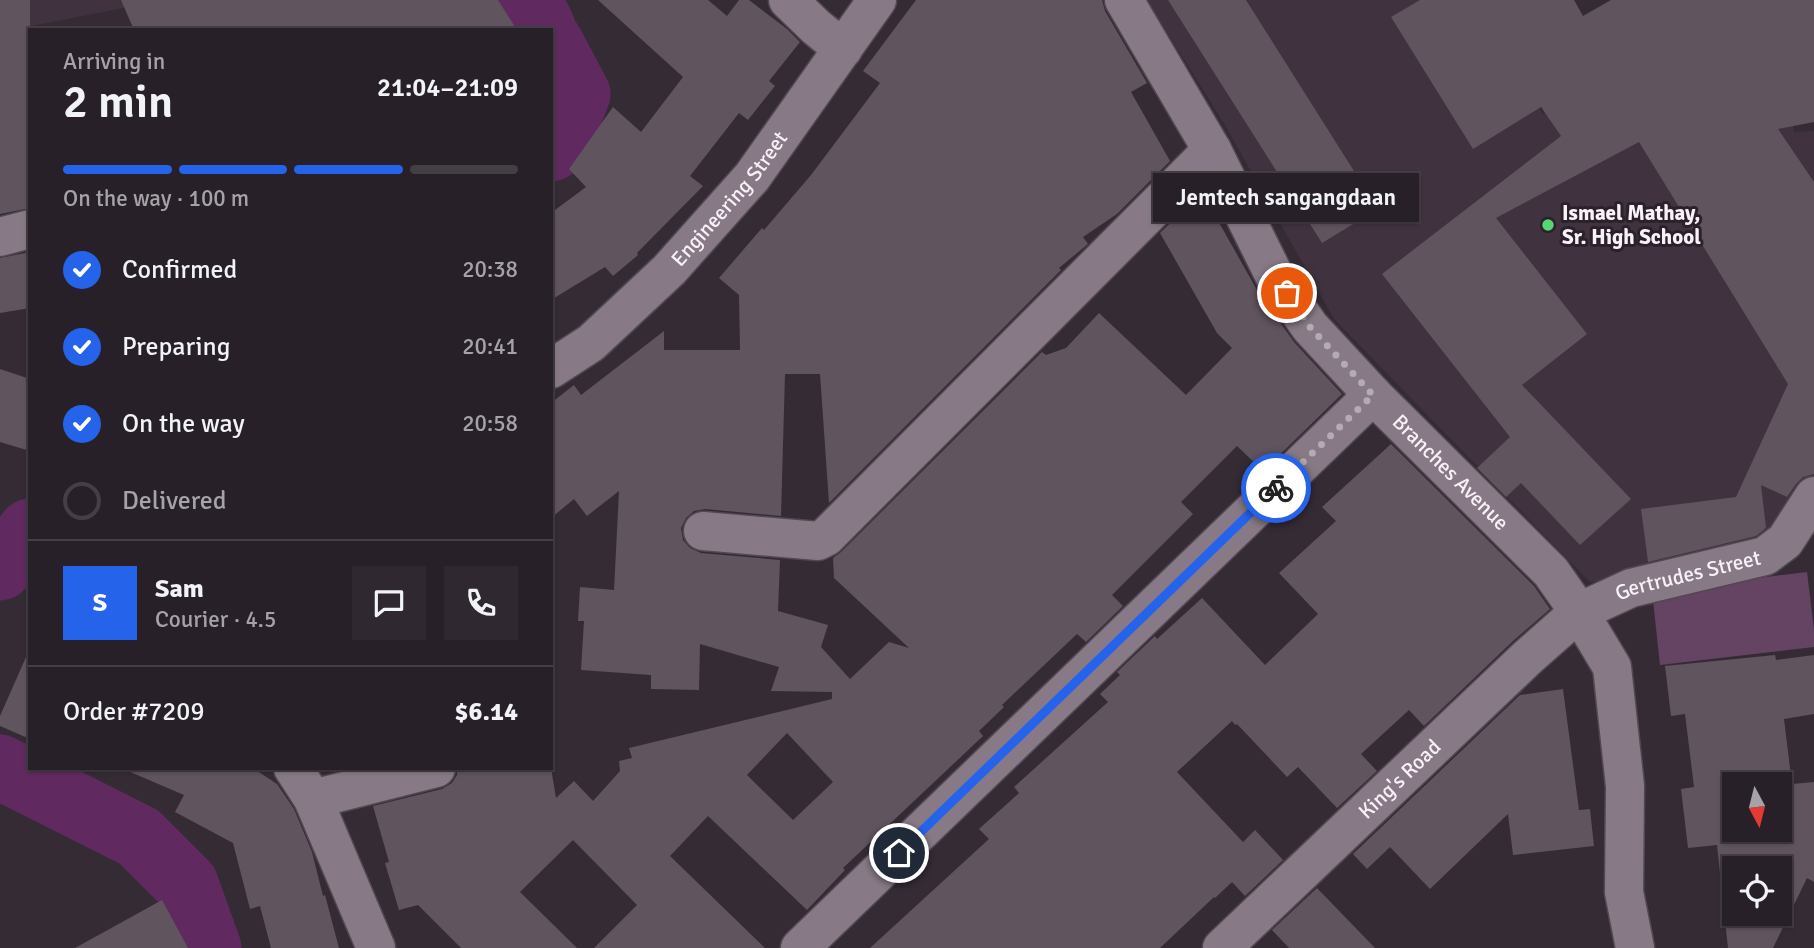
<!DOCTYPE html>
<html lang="en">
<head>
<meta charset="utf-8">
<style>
	:root { --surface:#282028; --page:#302830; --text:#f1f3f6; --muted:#a5a3a8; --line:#443e45; --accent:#2563eb }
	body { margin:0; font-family:Signika,sans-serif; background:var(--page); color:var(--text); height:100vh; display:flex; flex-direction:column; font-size:26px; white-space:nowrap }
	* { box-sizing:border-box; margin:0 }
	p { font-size:23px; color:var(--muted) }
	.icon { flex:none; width:38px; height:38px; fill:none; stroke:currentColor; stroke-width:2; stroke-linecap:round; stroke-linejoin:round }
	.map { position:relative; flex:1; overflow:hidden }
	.panel { position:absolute; left:28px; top:28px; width:525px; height:742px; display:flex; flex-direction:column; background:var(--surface); border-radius:0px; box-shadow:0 2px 5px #0004,0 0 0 2px var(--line) }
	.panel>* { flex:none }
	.needle { width:46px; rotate:173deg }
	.fabs { position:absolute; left:1722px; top:772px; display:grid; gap:14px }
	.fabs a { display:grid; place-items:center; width:70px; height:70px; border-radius:0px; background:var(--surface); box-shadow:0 2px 5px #0004,0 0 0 2px var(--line); font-size:35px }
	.pin { position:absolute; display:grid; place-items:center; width:60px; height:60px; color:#fff; margin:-30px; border:4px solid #fff; border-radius:50%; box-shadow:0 2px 7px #0007 }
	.courier { position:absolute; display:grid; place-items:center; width:70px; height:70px; margin:-35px; border:5px solid #2563eb; border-radius:50%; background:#fff; color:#222; box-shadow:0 2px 9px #0007 }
	.bubble { position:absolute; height:49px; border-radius:0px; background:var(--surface); box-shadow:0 2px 5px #0004,0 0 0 2px var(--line); font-size:23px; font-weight:600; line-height:49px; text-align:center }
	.headline em { font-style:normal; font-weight:600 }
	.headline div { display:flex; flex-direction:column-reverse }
	.headline { display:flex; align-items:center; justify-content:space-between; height:119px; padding:0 35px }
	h1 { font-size:46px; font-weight:600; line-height:52px }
	.bar { display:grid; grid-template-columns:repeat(4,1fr); gap:10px 7px; align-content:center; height:84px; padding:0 35px }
	.bar i { height:9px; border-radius:5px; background:var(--line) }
	.bar .current { background:var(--accent) }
	.bar p { grid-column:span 4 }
	.line { display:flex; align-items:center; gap:18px; padding:0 35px; border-top:2px solid var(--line) }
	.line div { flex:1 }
	.round { display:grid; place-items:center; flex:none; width:74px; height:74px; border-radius:0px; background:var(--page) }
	ol { padding:0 35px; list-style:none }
	li { display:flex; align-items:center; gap:21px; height:77px }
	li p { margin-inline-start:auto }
	li .icon { padding:7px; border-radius:50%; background:var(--accent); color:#fff; stroke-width:4 }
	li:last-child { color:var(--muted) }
	li i { width:38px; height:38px; border:4px solid var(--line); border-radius:50% }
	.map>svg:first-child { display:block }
	.built { fill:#413240 }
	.green { fill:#654363 }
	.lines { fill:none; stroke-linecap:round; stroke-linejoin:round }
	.river { stroke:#60295f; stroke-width:65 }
	.building { fill:#60545f; fill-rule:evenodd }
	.minor-casing { stroke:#524851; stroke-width:41 }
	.minor { stroke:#877a86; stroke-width:38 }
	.done { stroke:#b4acb3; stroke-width:7; stroke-dasharray:0 12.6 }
	.route { stroke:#2563eb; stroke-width:9 }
	.poi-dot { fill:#53d673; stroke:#2b212b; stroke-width:2.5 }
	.labels { text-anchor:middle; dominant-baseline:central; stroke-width:6; stroke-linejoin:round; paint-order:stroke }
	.street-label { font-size:21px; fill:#f8f1f7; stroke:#2b212b }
	.poi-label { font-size:21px; font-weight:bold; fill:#f8f1f7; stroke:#2b212b; text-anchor:start }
</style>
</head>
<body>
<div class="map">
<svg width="1814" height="948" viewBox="0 0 1814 948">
	<rect width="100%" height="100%" fill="#352b35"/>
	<!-- built -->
	<path class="built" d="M0,0H165L0,32Z
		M1147,0H1473L1543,114L1740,7L1787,87L1794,132L1814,131V511L1769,559L1590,582L1334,319L1225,125Z"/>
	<!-- green -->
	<path class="green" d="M1807,572L1814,630V647L1660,665L1652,591Z"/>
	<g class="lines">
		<!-- river -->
		<path class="river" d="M524,0L539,19L544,30
			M551,43L578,94L559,144L551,149
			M0,568L30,531
			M0,767L139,837L186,884L209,948"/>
	</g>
	<!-- building -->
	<path class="building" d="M0,0H30V208L0,214Z
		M121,0H498L517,30H134Z
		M598,0H708L727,16L739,0H749L787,29L800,42L769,81L775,86L748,120L739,113L690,176L703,186L637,253L638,255L613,276L605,267L551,300V213L586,187L569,169L613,107L641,132L683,77Z
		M916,0H1102L1105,11L1147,83L1131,92L1170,161L1117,214L1083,237L1088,244L1059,268L1061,270L829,503L820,374H785L781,516L705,509L694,511L686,518L681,528L683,540L690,548L701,553L780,560L778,611L828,625L821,647L850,679L889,642L909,648L834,578L833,558L841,552L1042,352L1046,355L1066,348L1099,313L1186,395L1232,348L1217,333L1160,233L1193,201L1197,209L1208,203L1257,290L1294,342L1342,394L1263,471L1237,446L1181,502L1193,514L1112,595L1123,606L1086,642L1077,634L1002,705L1004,707L979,731L983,736L843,868L845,870L807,910L708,816L670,856L765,948H594L637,905L573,840L520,892L577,948H461L418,905L399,910L385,863L389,862L373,806L442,789L452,783L457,775V768H551L556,798L574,781L593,801L620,771L619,761L632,758L629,748L832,699V692L771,691L779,667L700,644L699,690L651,689V675L581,670L584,621H578L580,587L614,590L619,491L587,516L574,499L551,518V403L574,385L581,395L664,331V350H740L739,295L719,278L762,228L764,230L811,175L880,83L863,71ZM787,733L833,782L793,820L747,775Z
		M1168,0H1246L1378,209L1322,243Z
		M1420,0H1574L1583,16L1611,0H1814V122L1778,129L1814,182V474L1803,477L1796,484L1787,497L1761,485L1766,528L1756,536L1648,562L1641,509L1736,497L1788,384L1639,142L1496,218L1587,334L1522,385L1631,499L1580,545L1521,483L1506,497L1477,468L1510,437L1382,274L1561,136L1541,107L1473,149L1391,17Z
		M30,252V308L0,313V258Z
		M0,369L30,379V451L0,442Z
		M1391,444L1534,586L1550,609L1513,641L1424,726L1409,710L1361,754L1377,771L1337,808L1298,767L1287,777L1237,724L1235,725L1232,721L1177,772L1243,842L1255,830L1283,860L1245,896L1232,882L1215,898L1214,897L1160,948H870L989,839L979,829L1019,793L1014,787L1108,702L1100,694L1120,675L1117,672L1155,636L1157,639L1202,598L1265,665L1318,614L1279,573L1336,521L1322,507Z
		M30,648V739L0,726V716Z
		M1775,655L1776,660L1814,655V714L1784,719L1792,784L1814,782V882L1807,878L1773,948H1728L1717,845L1688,848L1681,789L1694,787L1685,714L1671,716L1665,666ZM1734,784H1780V830H1734ZM1734,868H1780V914H1734Z
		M1563,689L1579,810L1590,809L1594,846L1513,855L1508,814L1430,889L1390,847L1367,869L1353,854L1520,695Z
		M121,768H253L277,784L294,809L312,852L323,896L325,895L339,948H271L260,906L250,909L233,843L175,812L184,795Z
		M1317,888L1375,948H1289L1272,930Z
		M162,900L188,948H75Z"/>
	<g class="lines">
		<!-- minor casing -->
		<g class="minor-casing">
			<g id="minor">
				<path d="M788,0L816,27L843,49"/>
				<path id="s1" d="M1124,0L1212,150L1275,277L1310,327L1373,395L1551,572L1579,612L1612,667L1625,786L1624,892L1635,948"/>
				<path d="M0,237L30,229"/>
				<path id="s2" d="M551,369L591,343L669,270L752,177L877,0"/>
				<path d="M703,531L818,541L826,537L1212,150"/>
				<path d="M293,768L313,799L376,948"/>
				<path d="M313,799L436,768"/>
				<path d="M800,948L1373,395"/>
				<path id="s3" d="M1222,948L1528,657L1579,612L1631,588L1765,556L1785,541L1814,496"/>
			</g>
		</g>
		<!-- minor -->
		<use href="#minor" class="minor"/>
	</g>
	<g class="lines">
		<!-- done -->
		<path class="done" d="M1276,488L1373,395L1310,327L1287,293"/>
		<!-- route -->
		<path class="route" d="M899,853L1276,488"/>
	</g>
	<!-- markers -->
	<circle class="poi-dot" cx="1548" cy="225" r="7"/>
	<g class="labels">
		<!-- street labels -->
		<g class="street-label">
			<text stroke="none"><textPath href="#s2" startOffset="248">Engineering Street</textPath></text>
			<text stroke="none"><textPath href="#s1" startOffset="579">Branches Avenue</textPath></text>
			<text stroke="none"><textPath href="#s3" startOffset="606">Gertrudes Street</textPath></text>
			<text stroke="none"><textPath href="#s3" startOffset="245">King's Road</textPath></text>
		</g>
		<!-- poi labels -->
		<g class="poi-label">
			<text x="1562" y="213">Ismael Mathay,<tspan x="1562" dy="24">Sr. High School</tspan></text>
		</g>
	</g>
</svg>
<div class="fabs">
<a><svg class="needle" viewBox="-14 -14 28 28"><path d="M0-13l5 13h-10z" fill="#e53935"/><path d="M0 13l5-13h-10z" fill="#a5a3a8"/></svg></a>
<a><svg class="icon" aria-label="locate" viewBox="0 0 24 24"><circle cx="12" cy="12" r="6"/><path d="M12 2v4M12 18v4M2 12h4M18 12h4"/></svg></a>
</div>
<div class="pin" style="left:1287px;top:293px;background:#ea580c"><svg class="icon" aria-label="bag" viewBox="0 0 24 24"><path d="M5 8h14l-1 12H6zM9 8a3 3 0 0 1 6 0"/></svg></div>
<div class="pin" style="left:899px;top:853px;background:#1f2937"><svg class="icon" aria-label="home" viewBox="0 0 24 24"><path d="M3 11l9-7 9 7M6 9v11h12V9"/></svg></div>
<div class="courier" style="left:1276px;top:488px"><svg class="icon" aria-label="bike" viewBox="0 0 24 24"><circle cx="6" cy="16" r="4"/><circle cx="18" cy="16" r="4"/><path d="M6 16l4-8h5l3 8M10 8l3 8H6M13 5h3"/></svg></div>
<div class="bubble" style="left:1153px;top:173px;width:266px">Jemtech sangangdaan</div>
<section class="panel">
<div class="headline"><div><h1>2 min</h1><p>Arriving in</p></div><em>21:04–21:09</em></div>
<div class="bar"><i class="current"></i><i class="current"></i><i class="current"></i><i></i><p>On the way · 100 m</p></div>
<ol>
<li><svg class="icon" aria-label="check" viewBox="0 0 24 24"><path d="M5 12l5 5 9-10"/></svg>Confirmed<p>20:38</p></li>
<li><svg class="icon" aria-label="check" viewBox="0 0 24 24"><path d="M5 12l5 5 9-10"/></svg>Preparing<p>20:41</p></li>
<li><svg class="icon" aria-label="check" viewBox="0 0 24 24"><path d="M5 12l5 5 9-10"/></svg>On the way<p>20:58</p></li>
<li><i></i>Delivered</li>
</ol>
<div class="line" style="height:126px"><b class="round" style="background:var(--accent);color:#fff">S</b><div><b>Sam</b><p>Courier · 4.5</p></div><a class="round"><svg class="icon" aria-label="chat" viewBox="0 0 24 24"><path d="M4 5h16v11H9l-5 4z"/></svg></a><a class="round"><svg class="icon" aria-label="phone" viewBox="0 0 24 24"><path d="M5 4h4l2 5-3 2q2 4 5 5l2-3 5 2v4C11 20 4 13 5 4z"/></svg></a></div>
<div class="line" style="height:91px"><div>Order #7209</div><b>$6.14</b></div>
</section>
</div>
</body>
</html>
